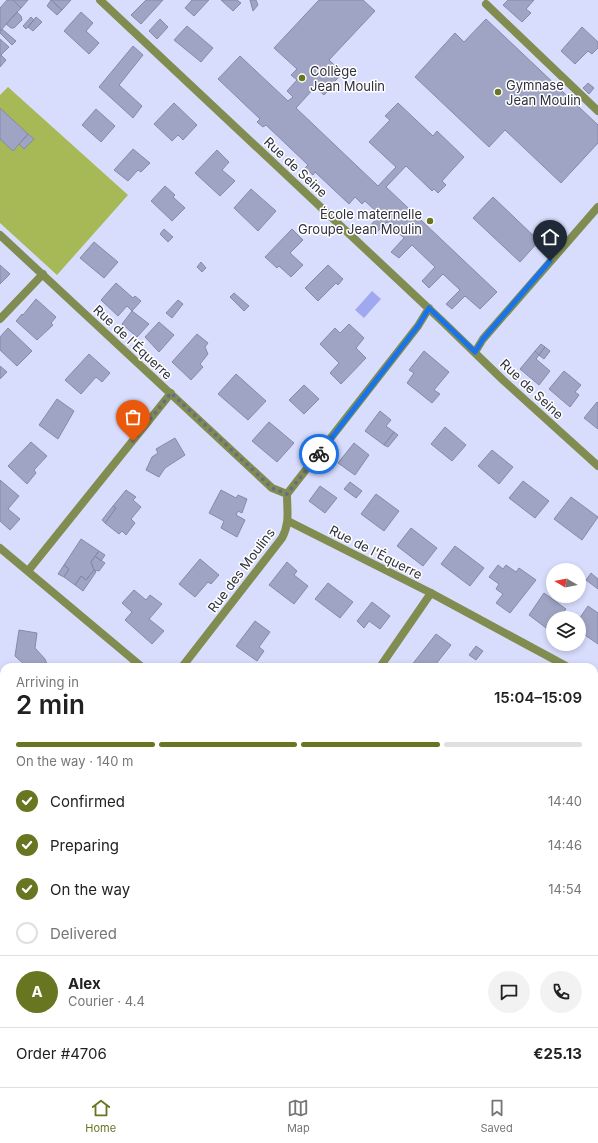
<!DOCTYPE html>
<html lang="en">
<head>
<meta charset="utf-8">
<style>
	:root { --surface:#fff; --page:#f2f2f2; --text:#222; --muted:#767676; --line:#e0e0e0; --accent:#687521 }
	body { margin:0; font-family:Inter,sans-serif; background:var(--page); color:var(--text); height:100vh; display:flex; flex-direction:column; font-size:15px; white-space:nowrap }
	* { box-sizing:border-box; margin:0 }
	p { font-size:13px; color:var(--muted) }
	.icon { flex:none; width:22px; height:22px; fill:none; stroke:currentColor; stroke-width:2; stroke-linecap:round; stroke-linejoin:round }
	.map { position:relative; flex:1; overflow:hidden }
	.details { position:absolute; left:0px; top:663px; width:598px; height:424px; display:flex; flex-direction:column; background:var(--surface); border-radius:12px 12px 0 0; box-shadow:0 2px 6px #0003 }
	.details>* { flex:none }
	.needle { width:26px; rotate:280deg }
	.buttons { position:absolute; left:546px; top:563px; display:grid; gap:8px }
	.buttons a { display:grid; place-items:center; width:40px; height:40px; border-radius:50%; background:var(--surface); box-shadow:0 2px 6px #0003; font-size:20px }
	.pin { position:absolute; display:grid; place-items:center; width:34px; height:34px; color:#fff; margin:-41px -17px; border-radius:50% 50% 50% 0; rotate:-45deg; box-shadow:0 0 4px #0007 }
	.pin .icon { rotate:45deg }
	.courier { position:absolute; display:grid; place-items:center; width:40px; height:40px; margin:-20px; border:3px solid #1a73e8; border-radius:50%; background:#fff; color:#222; box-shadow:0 1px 5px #0007 }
	.head em { font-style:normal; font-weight:600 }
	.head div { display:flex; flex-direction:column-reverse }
	.head { display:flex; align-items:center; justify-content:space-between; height:68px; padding:0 16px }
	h1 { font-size:26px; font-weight:600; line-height:30px }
	.bar { display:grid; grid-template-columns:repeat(4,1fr); gap:6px 4px; align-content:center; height:48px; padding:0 16px }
	.bar i { height:5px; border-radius:3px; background:var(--line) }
	.bar .current { background:var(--accent) }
	.bar p { grid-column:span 4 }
	.line { display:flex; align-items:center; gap:10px; padding:0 16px; border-top:1px solid var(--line) }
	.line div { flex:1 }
	.round { display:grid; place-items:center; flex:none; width:42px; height:42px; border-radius:21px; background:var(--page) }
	ol { padding:0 16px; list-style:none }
	li { display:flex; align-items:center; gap:12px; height:44px }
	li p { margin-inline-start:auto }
	li .icon { padding:4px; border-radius:50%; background:var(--accent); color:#fff; stroke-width:4 }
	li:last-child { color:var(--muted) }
	li i { width:22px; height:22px; border:2px solid var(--line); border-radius:50% }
	.menu { display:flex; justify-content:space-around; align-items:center; height:56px; border-top:1px solid var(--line); background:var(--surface); font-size:11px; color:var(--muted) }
	.menu a { display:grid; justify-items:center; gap:2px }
	.menu .current { color:var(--accent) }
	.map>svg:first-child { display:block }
	.green { fill:#a7b857 }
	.water { fill:#a0a9f0 }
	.building { fill:#9fa4c4; stroke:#858aa8 }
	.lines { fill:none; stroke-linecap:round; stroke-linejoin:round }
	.service { stroke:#818d50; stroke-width:8 }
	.minor { stroke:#818d50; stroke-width:8 }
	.secondary { stroke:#576310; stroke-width:8 }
	.done { stroke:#6a6d81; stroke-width:4; stroke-dasharray:0 7.2 }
	.route { stroke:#1a73e8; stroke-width:5 }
	.poi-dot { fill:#687521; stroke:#fff; stroke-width:1.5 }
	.labels { text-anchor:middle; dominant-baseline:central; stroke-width:3; stroke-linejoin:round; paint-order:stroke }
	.poi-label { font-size:13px; fill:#2f313e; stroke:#fff; text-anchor:start }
	.street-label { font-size:13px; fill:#2f313e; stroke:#fff }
</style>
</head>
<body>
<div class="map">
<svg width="598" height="1087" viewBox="0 0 598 1087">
	<rect width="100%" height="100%" fill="#d8ddfe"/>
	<!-- green -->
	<path class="green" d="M8,87L128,195L57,275L0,223V95Z"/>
	<!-- water -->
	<path class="water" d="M372,291L381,299L364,318L355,310Z"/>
	<!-- building -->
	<path class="building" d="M7,0H13L21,8L0,31V8Z
		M13,0H28L21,8Z
		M51,0L62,10L57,15L47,6Z
		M51,0H71L62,10Z
		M146,0H163L141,24L131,15Z
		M192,0H209L194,16L185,8Z
		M221,0H237L241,3L233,11Z
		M250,0H256L258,5L253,11Z
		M319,0H363L375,11L329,60L343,73L326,90L327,92L324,95L315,87L296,108L378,186L396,167L369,142L390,120L385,116L398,103L433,136L437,131L464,157L442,181L446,185L438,193L434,189L432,191L406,166L386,187L497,292L480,309L465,296L452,309L446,304L460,290L443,274L429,288L422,281L435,267L412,245L399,258L391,252L404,238L387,222L374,235L367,229L380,215L365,201L362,204L355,197L349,204L315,172L313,175L305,168L308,165L266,125L263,127L257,122L260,119L218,79L240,56L288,101L293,97L287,91L297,80L291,75L297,69L274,48Z
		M508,0H534L526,9L531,13L522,22L503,5Z
		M17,12L21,16L22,20L14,28H11L6,24Z
		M81,12L93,23L86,31L99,43L89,54L64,31Z
		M31,17L34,20L26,29L23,26Z
		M36,17L42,22L33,31L28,27Z
		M160,19L168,27L157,39L149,31Z
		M486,19L598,125V143L561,183L505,130L489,147L415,77L455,33L464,42Z
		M187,26L213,48L201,62L174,40Z
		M582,27L598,42V48L592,54L588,51L575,64L561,51Z
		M2,29L16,41L12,45L0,33Z
		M0,39L9,47L1,55L6,60L0,67Z
		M133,46L143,55L119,85L142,106L133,118L99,87Z
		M588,83L594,88L589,94L583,88Z
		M174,103L197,125L183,140L178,135L172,141L154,124Z
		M0,108L28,134L13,151L0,139Z
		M96,109L115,126L101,142L82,125Z
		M28,134L34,139L24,149L19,144Z
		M133,149L150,163L141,172L138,170L128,181L114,170Z
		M217,150L229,162L222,170L235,181L220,196L195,173Z
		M165,186L175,195L173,197L185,208L172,221L151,201Z
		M251,189L276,211L258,231L234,208Z
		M493,197L539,241L520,262L473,218Z
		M164,229L173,237L168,242L160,234Z
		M292,229L303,240L290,253L303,265L291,277L279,266L277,268L265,257Z
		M94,242L118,262L104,278L80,258Z
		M201,262L206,268L202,272L197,267Z
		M0,265L10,274L0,284Z
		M328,265L343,279L338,285L336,283L318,301L305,288Z
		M116,283L133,298L135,296L141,301L132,311L127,306L118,316L101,300Z
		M234,293L249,306L244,311L230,297Z
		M36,299L56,317L51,323L53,325L37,340L16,321L22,314L23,315Z
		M178,300L183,304L172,318L166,313Z
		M132,311L149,324L137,337L122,324Z
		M159,322L174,335L159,352L145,337Z
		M349,324L364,338L356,348L366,358L341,384L330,373L339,363L320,344L335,328L340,333Z
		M8,328L32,351L17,366L0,350V337Z
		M197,334L208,343L205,347L208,354L200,364L203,367L191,380L172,362Z
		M541,344L545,347L539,355L535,351Z
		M545,347L550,351L544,359L539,355Z
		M424,351L449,372L434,390L440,394L432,403L407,383L414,373L409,370Z
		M535,351L539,355L536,359L550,371L539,385L520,369Z
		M89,354L110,373L102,382L96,377L81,394L65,380Z
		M0,366L7,372L0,379Z
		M564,371L581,385L575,392L579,395L570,407L549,389Z
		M236,374L266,401L248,420L218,394Z
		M304,385L319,399L304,414L289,400Z
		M57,399L74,411L58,439L39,425Z
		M597,402L598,403V429L584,418Z
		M380,411L391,420L386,426L394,432L384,445L365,431Z
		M269,422L294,443L277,462L252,441Z
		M445,427L466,445L452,461L431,444Z
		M394,432L398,435L388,447L384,445Z
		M175,438L185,455L165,468L159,477L146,470L152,457L158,453L156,449Z
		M31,442L47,456L34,470L36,473L27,484L8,466Z
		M354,443L369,455L355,475L338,463Z
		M492,450L513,467L499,484L478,466Z
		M0,480L19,496L8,509L20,519L10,530L0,521Z
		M523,481L549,501L535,518L509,498Z
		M350,482L362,491L356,498L344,489Z
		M320,486L337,498L325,513L309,501Z
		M126,490L136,497L133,500L141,507L131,519L135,523L126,535L122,531L119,534L105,523L116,508L113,506Z
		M221,490L236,498L238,495L247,499L242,513L238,511L236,515L245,520L237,537L221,528L224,521L209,513Z
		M376,494L399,511L384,531L361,514Z
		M571,497L598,517L582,540L554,519Z
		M113,506L116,508L105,523L102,520Z
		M411,528L437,548L423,566L397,546Z
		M81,539L99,551L91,562L94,570L86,580L81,576L75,585L64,577L69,569L64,565Z
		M455,546L484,568L470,586L441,564Z
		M99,551L105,555L101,561L95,556Z
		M95,556L105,563L99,571L94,570L91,562Z
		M200,559L219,575L211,584L208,582L195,597L179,584Z
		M287,562L297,571L294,575L308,586L294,604L269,585Z
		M64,565L69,569L64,577L58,574Z
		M498,565L503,569L506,565L516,572L519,568L536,580L510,613L496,603L503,594L496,589L499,584L489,577Z
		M94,570L96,572L83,591L75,585L81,576L86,580Z
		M591,573L598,579V589L586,580Z
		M328,583L353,602L340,618L315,599Z
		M134,590L146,600L150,595L162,604L149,619L164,631L152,644L125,620L132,612L122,603Z
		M544,593L566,609L559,618H553V627L550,631L529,615Z
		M372,602L390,616L380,629L369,621L364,628L357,621Z
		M588,606L598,613V644L579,631V619Z
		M255,621L270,632L259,647L264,651L257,661L236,646Z
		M19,630L37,633L35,648L45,659L47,664L46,667H27L15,656Z
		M436,634L451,645L436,664L441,667L411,666Z
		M476,646L483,651L476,660L469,655Z
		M598,732V767L596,769L594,767V738Z
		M1,784L4,786V825L0,830Z
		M594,870L598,873V882L594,888Z
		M594,888L598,891L596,901L594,899Z
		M0,944L4,947V960L0,965Z
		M598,963V978L594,975V964Z
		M4,983V1083H66L62,1087H0V988Z
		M594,1056L598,1059V1086L593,1083Z
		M102,1083H118L115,1087H99Z
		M513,1083H540L537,1087H510Z"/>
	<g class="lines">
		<!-- service -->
		<path class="service" d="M486,4L598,111
			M380,667L431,593
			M594,700L598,695"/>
		<!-- minor -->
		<path class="minor" d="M100,0L442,321L503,380L598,466
			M0,235L272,488L287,494
			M0,319L43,274
			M475,352L483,339L598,207
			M288,521L431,593L568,667
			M0,548L142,667
			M28,571L171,393
			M182,667L282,538C290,523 287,511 287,494L418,326L429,308
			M594,681L598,683
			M0,910L4,905
			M479,1087L482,1083"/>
		<!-- secondary -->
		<path class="secondary" d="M0,746L4,750
			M412,1083L417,1087"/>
	</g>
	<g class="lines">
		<!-- done -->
		<path class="done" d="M133,441L171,393L272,488L287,494L319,454"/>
		<!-- route -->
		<path class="route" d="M319,454L418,326L429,308L475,352L483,339L550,261"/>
	</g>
	<!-- markers -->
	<g class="poi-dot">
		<circle cx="302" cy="78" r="4"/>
		<circle cx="498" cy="92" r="4"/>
		<circle cx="430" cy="221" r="4"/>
	</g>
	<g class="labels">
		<!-- poi labels -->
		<g class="poi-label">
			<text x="310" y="71">Collège<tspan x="310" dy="15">Jean Moulin</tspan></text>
			<text x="506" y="85">Gymnase<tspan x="506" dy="15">Jean Moulin</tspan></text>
			<text x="422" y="214" text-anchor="end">École maternelle<tspan x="422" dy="15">Groupe Jean Moulin</tspan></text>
		</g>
		<!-- street labels -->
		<g class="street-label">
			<text transform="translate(296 167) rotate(43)">Rue de Seine</text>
			<text transform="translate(133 342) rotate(43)">Rue de l'Équerre</text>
			<text transform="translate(532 389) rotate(43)">Rue de Seine</text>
			<text transform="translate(376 552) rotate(27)">Rue de l'Équerre</text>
			<text transform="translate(241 570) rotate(-53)">Rue des Moulins</text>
		</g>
	</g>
</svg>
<div class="buttons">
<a><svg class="needle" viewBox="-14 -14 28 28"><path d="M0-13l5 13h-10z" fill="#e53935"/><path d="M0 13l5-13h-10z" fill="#767676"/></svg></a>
<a><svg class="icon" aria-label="layers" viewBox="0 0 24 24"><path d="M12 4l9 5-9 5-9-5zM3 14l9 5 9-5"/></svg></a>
</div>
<div class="pin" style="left:133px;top:441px;background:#ea580c"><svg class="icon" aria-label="bag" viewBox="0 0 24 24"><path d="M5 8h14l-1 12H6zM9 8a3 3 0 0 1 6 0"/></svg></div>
<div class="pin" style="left:550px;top:261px;background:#1f2937"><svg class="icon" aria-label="home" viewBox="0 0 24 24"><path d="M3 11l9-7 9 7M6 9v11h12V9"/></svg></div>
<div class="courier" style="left:319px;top:454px"><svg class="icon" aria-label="bike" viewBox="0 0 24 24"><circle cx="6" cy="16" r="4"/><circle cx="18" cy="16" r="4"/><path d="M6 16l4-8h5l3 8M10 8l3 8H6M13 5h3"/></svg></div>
<section class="details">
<div class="head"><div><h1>2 min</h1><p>Arriving in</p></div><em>15:04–15:09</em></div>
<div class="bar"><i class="current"></i><i class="current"></i><i class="current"></i><i></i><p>On the way · 140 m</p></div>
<ol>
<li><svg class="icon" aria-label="check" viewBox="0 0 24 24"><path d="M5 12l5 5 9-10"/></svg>Confirmed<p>14:40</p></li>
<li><svg class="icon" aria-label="check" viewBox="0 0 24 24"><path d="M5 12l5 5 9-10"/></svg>Preparing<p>14:46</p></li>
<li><svg class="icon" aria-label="check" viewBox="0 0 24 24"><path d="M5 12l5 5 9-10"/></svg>On the way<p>14:54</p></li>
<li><i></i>Delivered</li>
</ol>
<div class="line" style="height:72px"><b class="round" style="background:var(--accent);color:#fff">A</b><div><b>Alex</b><p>Courier · 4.4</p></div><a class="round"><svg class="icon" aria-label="chat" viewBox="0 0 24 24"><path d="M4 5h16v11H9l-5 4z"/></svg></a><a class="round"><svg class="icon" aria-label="phone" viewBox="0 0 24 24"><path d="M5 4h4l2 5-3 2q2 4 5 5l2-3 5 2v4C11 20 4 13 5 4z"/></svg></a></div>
<div class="line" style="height:52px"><div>Order #4706</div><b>€25.13</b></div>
</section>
</div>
<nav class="menu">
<a class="current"><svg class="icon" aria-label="home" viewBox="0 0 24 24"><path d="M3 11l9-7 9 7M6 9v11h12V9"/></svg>Home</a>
<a><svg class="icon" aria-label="map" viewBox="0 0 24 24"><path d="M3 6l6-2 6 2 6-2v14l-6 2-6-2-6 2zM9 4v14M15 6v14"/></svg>Map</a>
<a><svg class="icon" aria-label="saved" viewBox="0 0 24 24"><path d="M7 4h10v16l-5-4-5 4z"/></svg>Saved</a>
</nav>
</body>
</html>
